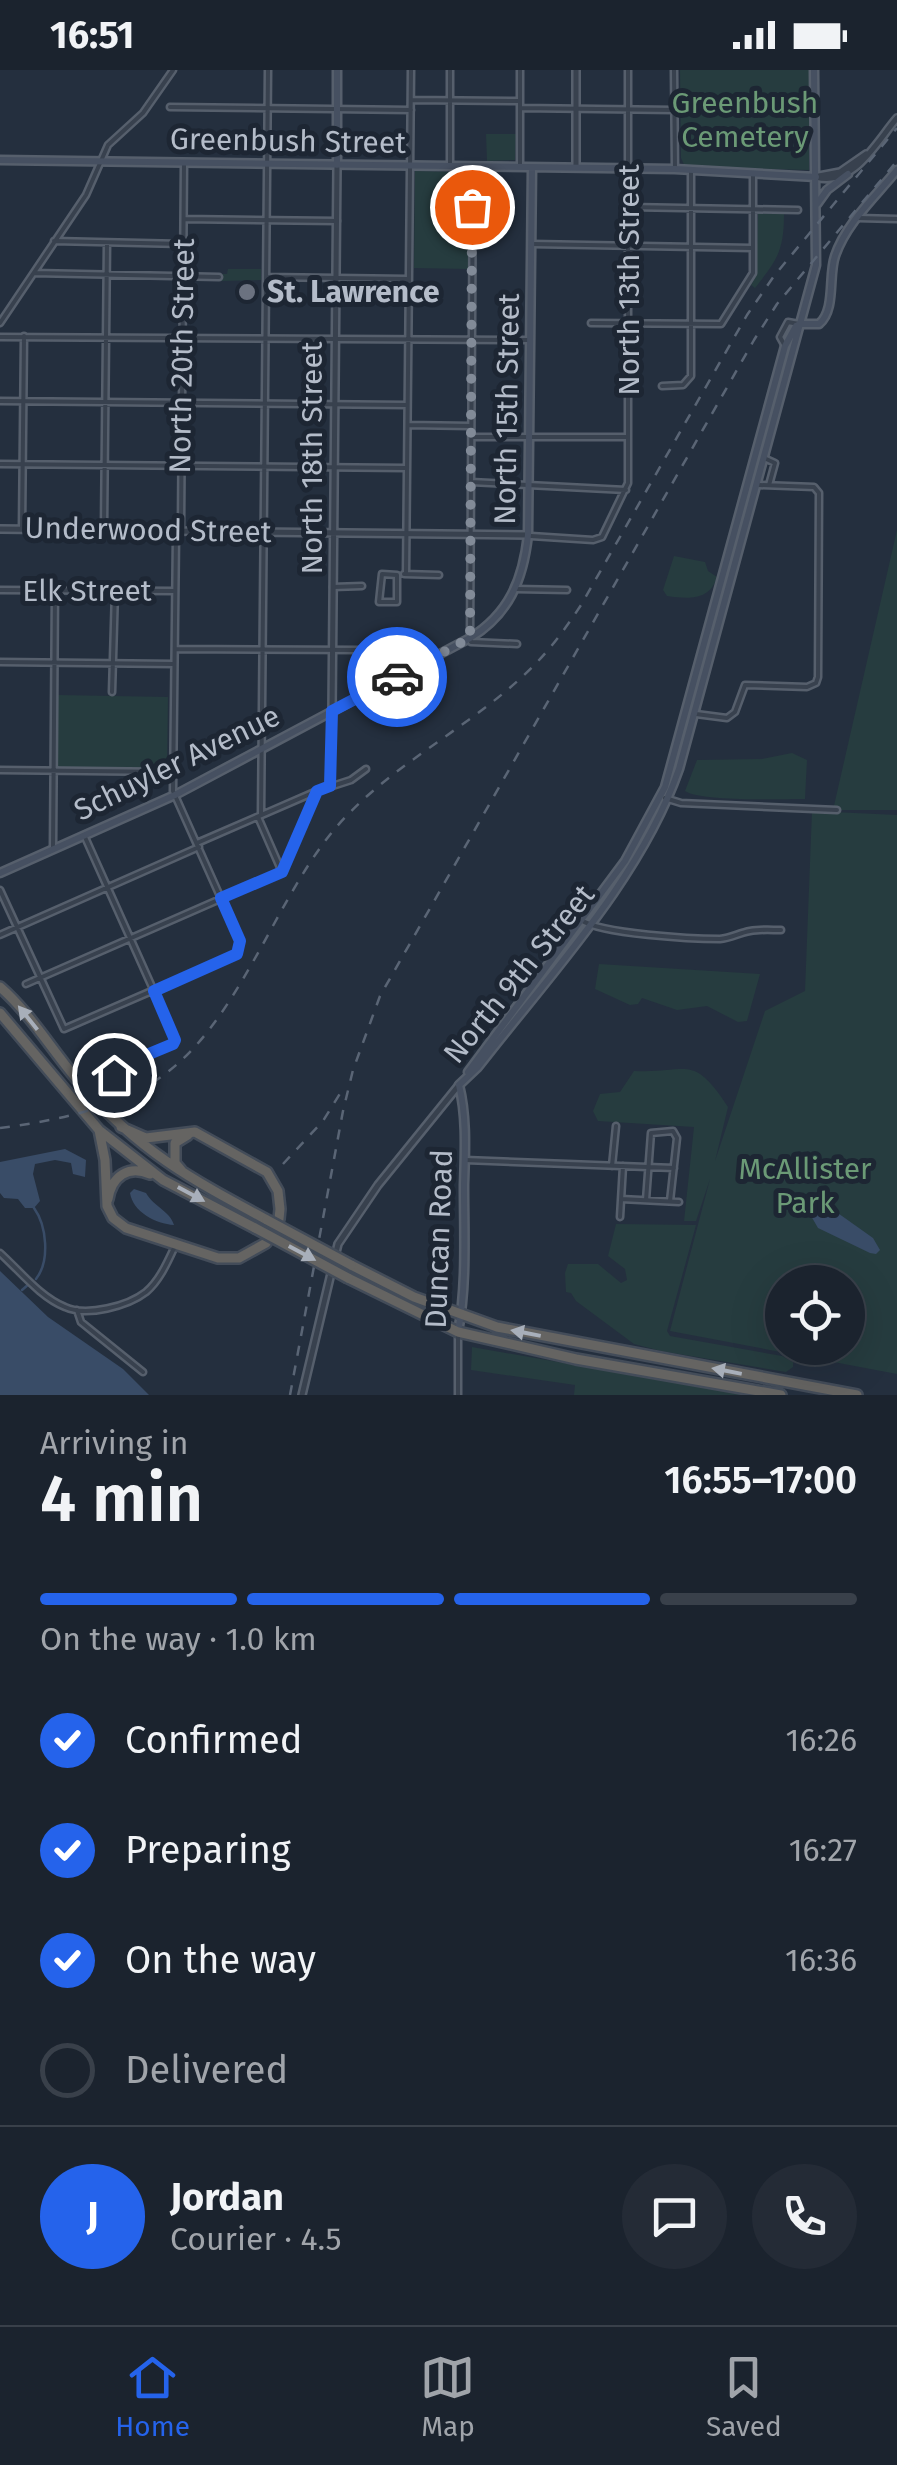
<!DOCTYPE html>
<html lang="en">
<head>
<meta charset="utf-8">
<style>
	:root { --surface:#1b232e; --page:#242b36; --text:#f1f3f6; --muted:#a0a4aa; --line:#39404a; --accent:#2563eb }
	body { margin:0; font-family:"Fira Sans",sans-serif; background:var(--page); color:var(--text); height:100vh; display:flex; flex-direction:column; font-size:38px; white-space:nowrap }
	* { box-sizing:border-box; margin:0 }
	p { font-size:32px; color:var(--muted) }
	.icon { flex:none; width:55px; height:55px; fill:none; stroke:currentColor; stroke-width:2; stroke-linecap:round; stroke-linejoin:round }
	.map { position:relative; height:1325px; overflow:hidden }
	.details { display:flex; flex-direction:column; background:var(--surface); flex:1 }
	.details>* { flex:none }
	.buttons { position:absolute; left:765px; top:1195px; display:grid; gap:20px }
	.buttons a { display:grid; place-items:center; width:100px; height:100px; border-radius:50%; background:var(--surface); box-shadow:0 10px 40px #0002,0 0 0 2px var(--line); font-size:50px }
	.pin { position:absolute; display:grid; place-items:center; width:85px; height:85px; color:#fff; margin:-42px; border:5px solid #fff; border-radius:50%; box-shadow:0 2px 10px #0007 }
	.courier { position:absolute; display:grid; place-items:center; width:100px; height:100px; margin:-50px; border:8px solid #2563eb; border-radius:50%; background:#fff; color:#222; box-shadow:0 2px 12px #0007 }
	.overview em { font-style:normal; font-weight:600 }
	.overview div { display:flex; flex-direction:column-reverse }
	.overview { display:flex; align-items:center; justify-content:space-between; height:170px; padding:0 40px }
	h1 { font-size:65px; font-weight:600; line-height:75px }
	.bar { display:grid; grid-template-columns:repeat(4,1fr); gap:15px 10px; align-content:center; height:120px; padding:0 40px }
	.bar i { height:12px; border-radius:8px; background:var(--line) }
	.bar .current { background:var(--accent) }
	.bar p { grid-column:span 4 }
	.line { display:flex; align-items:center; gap:25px; padding:0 40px; border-top:2px solid var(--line) }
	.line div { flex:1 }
	.round { display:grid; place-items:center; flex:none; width:105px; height:105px; border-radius:52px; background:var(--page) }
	ol { padding:0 40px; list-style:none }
	li { display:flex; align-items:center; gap:30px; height:110px }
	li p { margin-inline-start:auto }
	li .icon { padding:10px; border-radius:50%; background:var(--accent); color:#fff; stroke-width:4 }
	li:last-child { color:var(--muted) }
	li i { width:55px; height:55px; border:5px solid var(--line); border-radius:50% }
	.status { display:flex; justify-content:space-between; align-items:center; height:70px; padding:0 50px; background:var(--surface); direction:ltr }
	.status svg { height:28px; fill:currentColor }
	.tabs { display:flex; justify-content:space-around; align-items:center; height:140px; border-top:2px solid var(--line); background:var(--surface); font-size:28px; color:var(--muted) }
	.tabs a { display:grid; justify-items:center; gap:5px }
	.tabs .current { color:var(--accent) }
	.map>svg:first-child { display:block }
	.green { fill:#263c3f; fill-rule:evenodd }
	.water { fill:#394c67 }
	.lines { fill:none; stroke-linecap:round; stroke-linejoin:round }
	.stream { stroke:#394c67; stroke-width:2.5 }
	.minor-casing { stroke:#565f6c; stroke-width:9 }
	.tertiary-casing { stroke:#565f6c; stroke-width:10 }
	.secondary-casing { stroke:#565f6c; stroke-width:11 }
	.trunk-casing { stroke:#434c59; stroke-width:14 }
	.minor { stroke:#38414e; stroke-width:4 }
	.tertiary { stroke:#38414e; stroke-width:5 }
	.secondary { stroke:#465061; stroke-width:6 }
	.trunk { stroke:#656462; stroke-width:9 }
	.rail { stroke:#5a6575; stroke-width:2.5; stroke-dasharray:10 10; stroke-linecap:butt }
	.trunk-bridge-casing { stroke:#434c59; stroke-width:14; stroke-linecap:butt }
	.trunk-bridge { stroke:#656462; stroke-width:9 }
	.oneway { fill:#a8afba }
	.done { stroke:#828b98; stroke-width:10; stroke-dasharray:0 18 }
	.route { stroke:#2563eb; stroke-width:12 }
	.worship-dot { fill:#6b7280; stroke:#1d2633; stroke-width:4 }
	.labels { text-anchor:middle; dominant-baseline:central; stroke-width:10; stroke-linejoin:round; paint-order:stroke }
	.park-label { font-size:30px; fill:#6b9a76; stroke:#1d2633 }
	.street-label { font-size:30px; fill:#b4bcc9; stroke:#1d2633 }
	.poi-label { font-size:30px; font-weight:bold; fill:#b4bcc9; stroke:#1d2633; text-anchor:start }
</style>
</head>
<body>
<div class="status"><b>16:51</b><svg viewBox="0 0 49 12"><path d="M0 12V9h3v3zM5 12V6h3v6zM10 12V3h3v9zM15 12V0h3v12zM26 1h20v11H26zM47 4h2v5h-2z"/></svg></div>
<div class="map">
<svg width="897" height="1325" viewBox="0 0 897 1325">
	<rect width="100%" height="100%" fill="#242f3e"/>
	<!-- green -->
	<path class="green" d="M680,0H809V100L685,97L681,88Z
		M486,64H516L515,90L487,91Z
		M415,101L468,102L469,199L414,198Z
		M758,143L784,144C784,181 777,190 755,218L751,215L756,206Z
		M228,199H261V210L221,211V204H227Z
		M897,460V740H833Z
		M674,486L705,492L708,501L717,507C710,531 688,529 667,526L663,520Z
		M58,625L168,627L167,698L57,697Z
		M792,683L807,690L805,729C781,729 702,732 685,721L697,690L762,689Z
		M812,741L897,745V1304L670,1261L710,1109L696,1151H684L694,1057L598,1051L593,1041L600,1024L620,1022L634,1001C688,1004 692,982 728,1037L715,1091L765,941L805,921ZM782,1212H848V1278H782Z
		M599,894L760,904L747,951L738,952L707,936L677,940L642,928L638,934L630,935L595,919Z
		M616,1154L696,1155L667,1261L670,1266L782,1286L793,1292V1297L786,1302L661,1281L634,1274L576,1231L571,1223L566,1222L565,1203L568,1194H598L621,1213L627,1210L625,1199L608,1186Z
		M472,1277L747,1325H574L575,1315L471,1300Z"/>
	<!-- water -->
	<path class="water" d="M65,1079L86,1090L85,1107L73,1104L71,1093L55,1090L35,1094L33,1104L40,1131L34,1138H25L18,1129L4,1128L0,1123V1092Z
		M134,1119L146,1123C154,1137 170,1141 174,1155C156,1154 133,1142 130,1123Z
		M811,1124L873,1168L880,1180L876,1184L870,1183L818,1158L803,1132L805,1126Z
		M0,1201L48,1247L123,1299L149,1325H0Z"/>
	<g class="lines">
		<!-- stream -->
		<path class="stream" d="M34,1138C47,1156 50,1191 36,1209
			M22,1220L29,1214"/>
		<!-- minor casing -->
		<g class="minor-casing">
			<path id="minor" d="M450,0V95
				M520,0V95
				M674,0L675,99
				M411,30L520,31
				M170,37L411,40
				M521,38L674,40
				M473,97L470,568L471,572L517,574
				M629,137L798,140
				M858,148L897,149
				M184,149L337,151
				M54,171L183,174
				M532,174L752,178
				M34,203L219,207
				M267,207L407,209
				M0,253L86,125L108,75L143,43L173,0
				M591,253L721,254L753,203V103
				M0,267L530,270
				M785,276L780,267L788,252L799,254
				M662,316L683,315L691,306V101
				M0,331L407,335
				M408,355L471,356
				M473,367H628
				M764,388L775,393L769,415
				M0,394L406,398
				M471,412L626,420
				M104,458L107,173
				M22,459L24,266
				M531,466L593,470L602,467L628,413V0
				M382,504L397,505V532H379Z
				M404,504L439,505
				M406,504L411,0
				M333,517L362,516
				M516,519L567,520
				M0,520L175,521
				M176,579L361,580
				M0,592L174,594
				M112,622L115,521
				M696,644L727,648L735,642L745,615L807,617L816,613L818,607L819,423L814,417L759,415
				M0,700L172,702
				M331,716L332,641
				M665,728L681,733L837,740
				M261,745L268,0
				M258,747L282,802
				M84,765L174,966L173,974L120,996L114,1005
				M197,773L317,721L351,710L366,699
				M53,779L55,520
				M0,820L64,959L237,884L240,871L173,721L176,465L181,456L184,93
				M581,850C601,864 693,869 720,869C731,868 739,863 750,861C760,859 771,860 781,860
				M0,865L199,777
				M26,914L282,802L317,721
				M465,1090L674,1098
				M612,1096L616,1056
				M621,1129L679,1132
				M646,1130L651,1063L673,1061L677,1068L670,1131
				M620,1147L623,1096
				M0,1183C20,1201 40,1227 65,1237C87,1247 128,1236 146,1222C160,1210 168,1191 175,1176
				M77,1240L81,1252L143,1302
				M458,1325V1262"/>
		</g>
		<!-- tertiary casing -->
		<g class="tertiary-casing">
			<path id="tertiary" d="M576,97V0
				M819,106L840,102L866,84
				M816,107C853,118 877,71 897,48
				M0,459L528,465
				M332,641L337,95
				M302,1325L338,1174L378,1115L459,1015"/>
		</g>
		<!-- secondary casing -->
		<g class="secondary-casing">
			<path id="secondary" d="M0,90L675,99L816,107
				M337,95V0
				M817,134L827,120L848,104
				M799,254H819C836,240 828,206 835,186C846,153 876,126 897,100
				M0,803L175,725L470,568C509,544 523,510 528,465L532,98
				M468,1002L625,791L665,717L785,276L796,256
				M459,1015L478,997C549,905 640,810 679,699L816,195L814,0
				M458,1262C467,1214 464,1164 464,1115C465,1082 467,1047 459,1015"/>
		</g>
		<!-- trunk casing -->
		<g class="trunk-casing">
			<path id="trunk" d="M0,917C31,944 53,982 80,1013C139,1081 189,1108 267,1150
				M0,943L99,1060L163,1110L255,1158
				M99,1060L105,1090L107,1136L113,1148L126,1158L218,1188H239L266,1173L279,1149L280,1139L278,1121L267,1102L195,1062L146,1068L121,1057
				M181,1100L175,1093V1073L188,1065
				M108,1129C112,1106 128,1095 150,1104
				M351,1195L414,1227L497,1257L857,1325
				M348,1208L458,1262L576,1289L781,1325"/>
		</g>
		<!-- minor -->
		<use href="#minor" class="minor"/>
		<!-- tertiary -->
		<use href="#tertiary" class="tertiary"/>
		<!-- secondary -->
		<use href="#secondary" class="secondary"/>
		<!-- trunk -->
		<use href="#trunk" class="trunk"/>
		<!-- rail -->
		<path class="rail" d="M0,1058C55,1051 120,1038 165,1004C237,951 273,837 329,766C381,700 462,663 523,606C546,585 564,561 581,535L747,245L774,206L897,58
			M283,1094L323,1051L341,1022
			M290,1325L343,1041L353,1000L380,926L754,270L777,234L897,91"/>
		<!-- trunk-bridge casing -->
		<g class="trunk-bridge-casing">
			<path id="trunk-bridge" d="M267,1150L351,1195
				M255,1158L348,1208"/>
		</g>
		<!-- trunk-bridge -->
		<use href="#trunk-bridge" class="trunk-bridge"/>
	</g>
	<!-- one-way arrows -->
	<defs><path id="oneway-solid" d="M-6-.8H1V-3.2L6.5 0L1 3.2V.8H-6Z" transform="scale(2.5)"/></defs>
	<g class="oneway">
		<use href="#oneway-solid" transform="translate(28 948) rotate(-129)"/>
		<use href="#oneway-solid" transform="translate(191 1124) rotate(28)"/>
		<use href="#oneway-solid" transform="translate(302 1183) rotate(28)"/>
		<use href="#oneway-solid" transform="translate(526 1263) rotate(-169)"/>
		<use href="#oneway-solid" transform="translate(727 1301) rotate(-169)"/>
	</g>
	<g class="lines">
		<!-- done -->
		<path class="done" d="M397,607L470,568L472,137"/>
		<!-- route -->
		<path class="route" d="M114,1005L120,996L173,974L175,970L154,921L237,884L240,871L221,828L282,802L317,721L330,716L332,641L397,607"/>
	</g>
	<!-- markers -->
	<circle class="worship-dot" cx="247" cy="222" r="10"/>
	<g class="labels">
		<!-- park labels -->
		<g class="park-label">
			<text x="745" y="33">Greenbush<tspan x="745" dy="34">Cemetery</tspan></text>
			<text x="805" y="1099">McAllister<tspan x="805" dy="34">Park</tspan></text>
		</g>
		<!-- street labels -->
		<g class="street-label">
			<text transform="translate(288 71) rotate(1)">Greenbush Street</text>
			<text transform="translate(629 210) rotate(-90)">North 13th Street</text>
			<text transform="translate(182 286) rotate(-89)">North 20th Street</text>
			<text transform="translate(507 339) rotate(-89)">North 15th Street</text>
			<text transform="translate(312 388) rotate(-90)">North 18th Street</text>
			<text transform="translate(148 460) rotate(1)">Underwood Street</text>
			<text x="87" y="521">Elk Street</text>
			<text transform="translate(177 693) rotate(-26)">Schuyler Avenue</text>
			<text transform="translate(519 904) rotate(-51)">North 9th Street</text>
			<text transform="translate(439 1169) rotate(-88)">Duncan Road</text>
		</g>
		<!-- poi labels -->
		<g class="poi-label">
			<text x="267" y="222">St. Lawrence</text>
		</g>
	</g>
</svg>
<div class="buttons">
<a><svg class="icon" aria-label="locate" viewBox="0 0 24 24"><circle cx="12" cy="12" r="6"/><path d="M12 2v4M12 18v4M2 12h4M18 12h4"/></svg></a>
</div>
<div class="pin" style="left:472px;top:137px;background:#ea580c"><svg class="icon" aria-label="bag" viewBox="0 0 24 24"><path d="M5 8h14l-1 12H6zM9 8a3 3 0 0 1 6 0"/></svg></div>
<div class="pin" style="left:114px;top:1005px;background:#1f2937"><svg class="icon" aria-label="home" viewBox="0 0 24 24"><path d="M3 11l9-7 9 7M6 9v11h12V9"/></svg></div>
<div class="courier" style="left:397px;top:607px"><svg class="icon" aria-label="car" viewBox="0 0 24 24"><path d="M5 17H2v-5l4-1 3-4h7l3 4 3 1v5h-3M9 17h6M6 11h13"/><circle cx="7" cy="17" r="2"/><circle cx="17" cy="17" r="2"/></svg></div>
</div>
<section class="details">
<div class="overview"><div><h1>4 min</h1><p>Arriving in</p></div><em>16:55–17:00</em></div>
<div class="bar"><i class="current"></i><i class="current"></i><i class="current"></i><i></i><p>On the way · 1.0 km</p></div>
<ol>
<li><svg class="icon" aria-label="check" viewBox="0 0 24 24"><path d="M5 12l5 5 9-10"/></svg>Confirmed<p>16:26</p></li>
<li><svg class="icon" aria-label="check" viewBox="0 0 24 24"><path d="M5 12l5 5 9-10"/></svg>Preparing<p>16:27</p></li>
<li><svg class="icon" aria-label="check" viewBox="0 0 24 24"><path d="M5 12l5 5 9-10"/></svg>On the way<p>16:36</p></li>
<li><i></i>Delivered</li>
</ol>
<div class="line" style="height:180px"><b class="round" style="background:var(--accent);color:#fff">J</b><div><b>Jordan</b><p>Courier · 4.5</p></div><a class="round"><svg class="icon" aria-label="chat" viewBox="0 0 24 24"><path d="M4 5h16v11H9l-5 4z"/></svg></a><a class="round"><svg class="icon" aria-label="phone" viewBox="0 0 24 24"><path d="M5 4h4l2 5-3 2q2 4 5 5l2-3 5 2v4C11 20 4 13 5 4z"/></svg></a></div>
</section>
<nav class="tabs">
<a class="current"><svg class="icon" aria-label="home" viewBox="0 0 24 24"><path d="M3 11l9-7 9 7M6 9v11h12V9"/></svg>Home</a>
<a><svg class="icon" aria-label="map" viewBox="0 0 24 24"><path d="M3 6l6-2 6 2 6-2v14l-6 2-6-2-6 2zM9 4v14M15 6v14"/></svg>Map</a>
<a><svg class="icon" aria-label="saved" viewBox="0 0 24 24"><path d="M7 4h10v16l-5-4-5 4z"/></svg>Saved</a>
</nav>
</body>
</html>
